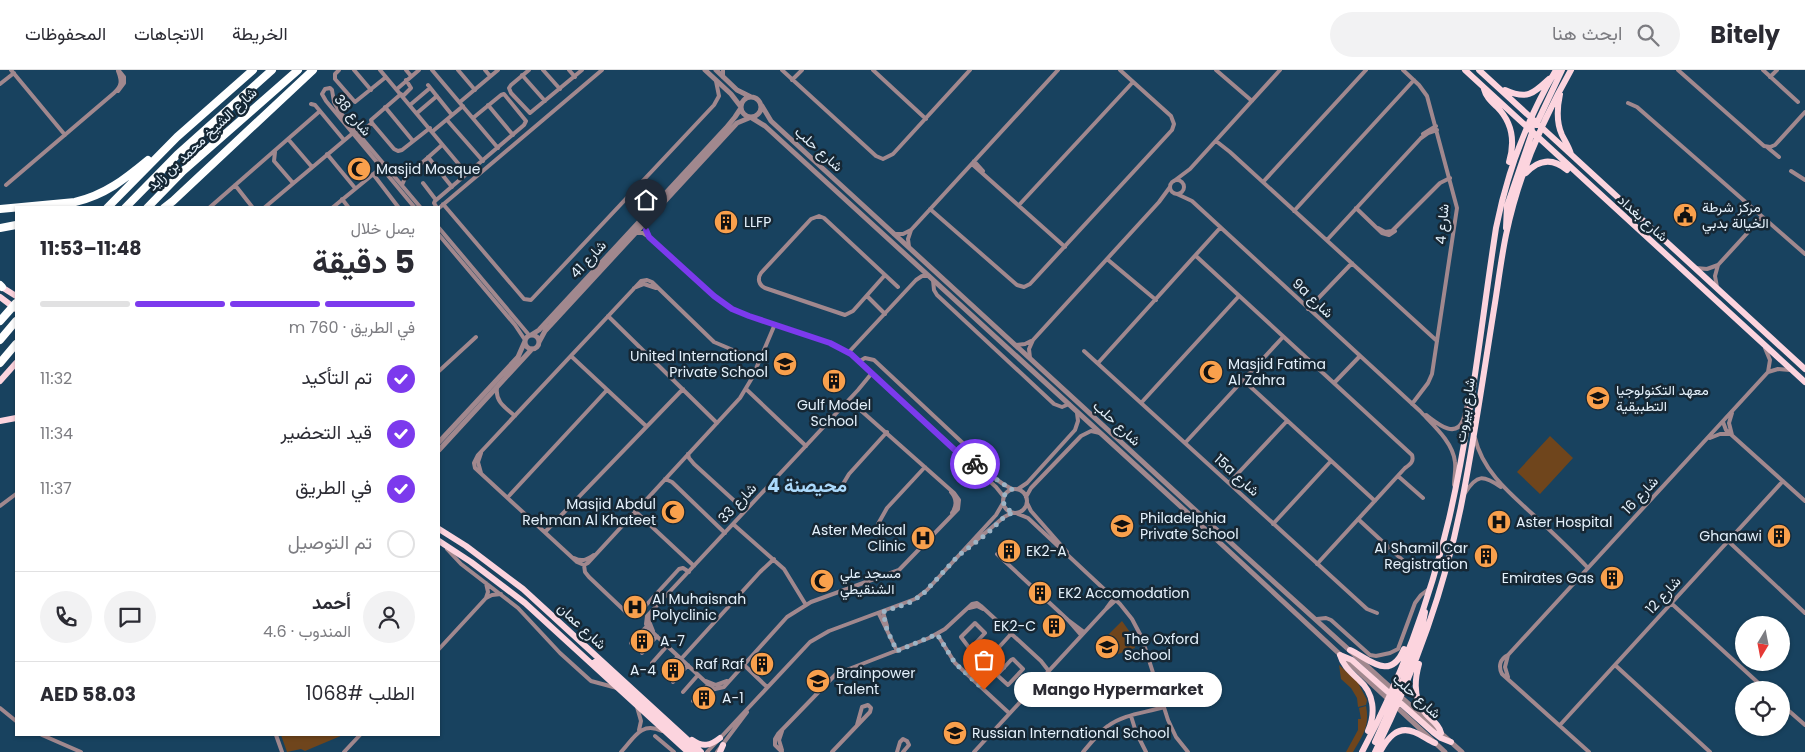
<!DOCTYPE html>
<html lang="ar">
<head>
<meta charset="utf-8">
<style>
	:root { --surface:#fff; --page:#f2f2f3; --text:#2b2b33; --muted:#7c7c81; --line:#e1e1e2; --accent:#7c3aed }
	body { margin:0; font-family:Poppins,Vazirmatn,sans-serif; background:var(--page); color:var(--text); direction:rtl; height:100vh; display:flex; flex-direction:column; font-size:19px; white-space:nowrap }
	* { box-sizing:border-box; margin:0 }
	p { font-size:16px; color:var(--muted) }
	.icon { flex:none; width:28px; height:28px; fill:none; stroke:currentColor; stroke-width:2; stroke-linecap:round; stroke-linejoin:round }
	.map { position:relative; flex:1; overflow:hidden; direction:ltr }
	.panel { position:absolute; left:15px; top:136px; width:425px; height:530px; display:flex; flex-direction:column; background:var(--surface); border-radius:0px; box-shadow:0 1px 4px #0004; direction:rtl }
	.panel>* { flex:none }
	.needle { width:32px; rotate:190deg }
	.controls { position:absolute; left:1735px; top:546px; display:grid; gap:10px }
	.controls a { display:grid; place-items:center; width:55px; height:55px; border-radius:50%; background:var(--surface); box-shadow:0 1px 4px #0004; font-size:25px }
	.pin { position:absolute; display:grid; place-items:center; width:42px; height:42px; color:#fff; margin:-51px -21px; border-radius:50% 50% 50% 0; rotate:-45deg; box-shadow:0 0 5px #0007 }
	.pin .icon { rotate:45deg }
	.courier { position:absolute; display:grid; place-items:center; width:50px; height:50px; margin:-25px; border:4px solid #7c3aed; border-radius:50%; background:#fff; color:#222; box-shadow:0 1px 6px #0007 }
	.bubble { position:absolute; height:35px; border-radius:18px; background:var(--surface); box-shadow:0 1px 4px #0004; font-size:16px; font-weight:700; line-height:35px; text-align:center; direction:rtl }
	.overview em { font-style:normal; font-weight:700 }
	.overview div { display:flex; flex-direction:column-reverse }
	.overview { display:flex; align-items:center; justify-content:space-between; height:85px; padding:0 25px }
	h1 { font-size:32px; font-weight:700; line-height:38px }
	.bar { display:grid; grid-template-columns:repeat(4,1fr); gap:8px 5px; align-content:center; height:60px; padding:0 25px }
	.bar i { height:6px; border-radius:4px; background:var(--line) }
	.bar .current { background:var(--accent) }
	.bar p { grid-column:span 4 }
	.line { display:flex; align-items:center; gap:12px; padding:0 25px; border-top:1px solid var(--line) }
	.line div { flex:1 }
	.round { display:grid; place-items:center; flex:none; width:52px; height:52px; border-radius:26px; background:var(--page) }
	ol { padding:0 25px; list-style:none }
	li { display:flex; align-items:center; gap:15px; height:55px }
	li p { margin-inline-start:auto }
	li .icon { padding:5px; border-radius:50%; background:var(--accent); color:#fff; stroke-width:4 }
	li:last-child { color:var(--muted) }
	li i { width:28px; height:28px; border:2px solid var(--line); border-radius:50% }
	header { display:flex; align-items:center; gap:30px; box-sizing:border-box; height:70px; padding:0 25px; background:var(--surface); border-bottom:1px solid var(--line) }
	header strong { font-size:24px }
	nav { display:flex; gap:28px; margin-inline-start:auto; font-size:18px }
	.search { width:350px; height:45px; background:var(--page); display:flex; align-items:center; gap:12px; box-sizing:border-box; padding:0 18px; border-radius:28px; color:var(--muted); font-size:19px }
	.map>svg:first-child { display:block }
	.green { fill:#6f451c }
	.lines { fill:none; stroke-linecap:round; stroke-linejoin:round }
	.minor { stroke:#a1888e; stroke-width:4 }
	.tertiary { stroke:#a1888e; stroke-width:5 }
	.primary { stroke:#fcd4de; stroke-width:6 }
	.motorway { stroke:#fff; stroke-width:8 }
	.done { stroke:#9db4c5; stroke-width:5; stroke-dasharray:0 9 }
	.route { stroke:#7c3aed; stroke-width:6 }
	.labels { text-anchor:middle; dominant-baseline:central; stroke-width:5; stroke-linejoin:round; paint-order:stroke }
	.street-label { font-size:14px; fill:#e4f1fc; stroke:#162734 }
	.poi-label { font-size:14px; fill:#e4f1fc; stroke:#162734; text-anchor:start }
	.district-label { font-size:19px; font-weight:bold; fill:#abd9fb; stroke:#162734 }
</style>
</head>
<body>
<header>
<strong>Bitely</strong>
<div class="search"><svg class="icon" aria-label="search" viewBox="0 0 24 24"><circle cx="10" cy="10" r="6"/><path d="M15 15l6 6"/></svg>ابحث هنا</div>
<nav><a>الخريطة</a><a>الاتجاهات</a><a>المحفوظات</a></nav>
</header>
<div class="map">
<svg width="1805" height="682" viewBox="0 0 1805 682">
	<rect width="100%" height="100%" fill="#18425f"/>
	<!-- green -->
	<path class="green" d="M1550,366L1573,388L1540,424L1517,402Z
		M1122,551L1132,565L1135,578L1118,584L1103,570Z
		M1339,595L1357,611L1367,630L1366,635L1358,637L1357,628L1351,618L1341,609Z
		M1366,636C1370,656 1363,665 1353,682H1346L1358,660V649H1361L1359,638Z
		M281,665H343L305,681L301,679L287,682Z"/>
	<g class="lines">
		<!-- minor -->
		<path class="minor" d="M11,0L65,65
			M339,0L335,4V9L355,32L386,7
			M354,0L371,20
			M380,0L467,104
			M406,0L411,6
			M432,0L498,78
			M458,0L475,20
			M485,0L490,6
			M529,0L511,15L509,18L511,23L530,43L582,0
			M543,0L560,19
			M569,0L575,7
			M723,0V7
			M782,0L876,86L883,89L893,84L970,0
			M873,0L926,49
			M1216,0L1252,31
			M1403,0L1419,15L1427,26L1457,138L1432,304L1428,313L1412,334
			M1678,0L1764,76L1770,77L1775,75L1805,42
			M1763,0L1798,32
			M522,5L545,31
			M1770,7L1777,0
			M792,10L802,0
			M0,14L14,3
			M428,15L452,45
			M397,19L419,0
			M118,21L124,13V7L120,2
			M401,24L371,50L372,53L394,79L398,81L402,80L430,58
			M403,26L411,18L406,10
			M460,32L498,0
			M1628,33L1637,37L1805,184
			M311,34L315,35L344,70
			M410,35L430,18
			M488,35L513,65
			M385,37L413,71
			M417,43L437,26
			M447,50L483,91
			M356,61L363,60L372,53
			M433,61L463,36
			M1423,64L1436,56
			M288,69L312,97
			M1216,71L1230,82L1437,271
			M1767,77L1779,87
			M275,82L274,91L293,113
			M327,84L355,118
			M428,87L452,117
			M974,91L983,101
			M972,94L1065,177
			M1791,101L1805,110
			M373,104L399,138
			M1170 117a7 7 0 1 1 14 0a7 7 0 1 1-14 0Z
			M1174,111L1190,99L1280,0
			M1263,112L1366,0
			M423,113L436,130
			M6,115L114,23C122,16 122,11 118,1
			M235,115L253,138
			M402,115L405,108L442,75
			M1177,124L1192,131L1420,341C1433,355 1453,372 1455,392C1456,400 1454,408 1454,415
			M342,129L349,138
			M443,134L524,229L531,230L714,35L719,26L716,11
			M1019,135L1133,12
			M209,138L320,41
			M264,138L353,63
			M332,138L382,97
			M415,138L326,31L322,24L325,19L330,18L332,20L334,32L339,41L421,138
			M437,138L434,133L435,131L524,55L526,51L504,24L501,25L473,48
			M439,138L602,0
			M1356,138L1382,163L1389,165L1395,161
			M930,139L1017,215L1024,217L1030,214L1172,60L1174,54L1171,46L1120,0
			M1294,141L1414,10
			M439,158L529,265
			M1378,158L1385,162L1392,161L1440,113L1450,108
			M635,163H643L649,167L715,227L733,239L749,246L830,273L851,284L996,417L1004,427
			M894,164H903L911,160L1058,0
			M439,165L515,255L525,270
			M1327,170L1421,68L1428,63L1437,60
			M909,177L908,169L911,160
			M1196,186L1412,385C1414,391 1411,394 1405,398L1317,494
			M1107,189L1156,230
			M1696,198L1707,199L1718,195
			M885,205L853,241L845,245L765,218C759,215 757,209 761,203L811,149L819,146L824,148L898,217
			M933,210L934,220L937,225L1054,334L1062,337L1069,334
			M1717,217L1715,206L1718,195L1762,147
			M634,218L644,214L656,218
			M867,226L885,244
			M1308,239L1352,193
			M608,246L717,353
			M1015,275L1025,274L1031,271
			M1765,278L1770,290L1768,302
			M1084,281L1367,539L1377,543
			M848,283L916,210L922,206H929
			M571,286L646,356
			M1030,288L1029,279L1033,270L1159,132L1170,117
			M759,291L714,272L652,212L647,210L641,211L478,385L474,393L475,398L577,492L584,495L588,493L740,328L752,308L775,254
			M860,291L865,288L874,290L982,391L992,398
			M1098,293L1220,158
			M439,301L476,267
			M1243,310L1375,431
			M1334,313L1360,286
			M497,318C495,332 506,338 515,346
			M746,319L806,376
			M849,330L954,423L959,430L958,439L899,500L811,532L787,547L724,617L715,619L711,617L648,558L646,554L647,546L858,320L872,303
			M1141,333L1239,226
			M1732,343L1729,353L1732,365
			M1426,345C1436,352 1455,370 1463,350C1466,342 1466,334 1470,326
			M1723,352L1726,360L1805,431
			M1475,368C1483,403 1513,426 1538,449C1555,465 1572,481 1588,498
			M1710,368L1720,364H1730
			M1185,373L1283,267
			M481,383L478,392L481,403
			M688,384L689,388L694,394L740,436L747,439
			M968,389L1003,414L1012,419
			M1398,406L1423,428
			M665,409L672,412L725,463
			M1229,413L1287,351
			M840,419L849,404L887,362
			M1018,419L1027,413L1075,360L1078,351L1077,343
			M1003 431a12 12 0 1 1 24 0a12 12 0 1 1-24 0Z
			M951,422C957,429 957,436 952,443
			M1465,423C1477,404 1483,405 1501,417
			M508,427L607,320
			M1026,427L1031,418L1081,366L1091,361L1100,363
			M1027,433L1031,441L1067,482
			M0,436L16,424
			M635,441L694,496
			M1016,443L1028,448L1120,534L1132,549L1142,568L1168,650L1176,667L1188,682
			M1358,449L1410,497
			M733,454L784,499L806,535
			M878,454L887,438L925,397
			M1273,454L1331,391
			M545,462L683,319
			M1728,471L1805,543
			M447,479L461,494L518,538L560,583L591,611L617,618
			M965,480L1004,447L1012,443
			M997,484L1068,550L1084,562
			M574,488C582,492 587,490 594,485
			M584,495L585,502L589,507L628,544L634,546L638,544L679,499L683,498L689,502
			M486,513L488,522L486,528
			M1671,533L1766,620
			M969,538L977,536L983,539
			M1106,539L1116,530
			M652,542L649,551L653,561
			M883,542L887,556
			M879,544L897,581
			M1317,549L1326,548L1331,550L1370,585L1376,586L1390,583L1398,579L1415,533L1421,525L1429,519
			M1068,550L1081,565
			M975,553L985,563L970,579L961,567Z
			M937,564L955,593L1009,643
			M631,573L647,556
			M977,573L1004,598
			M439,579L486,528L492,525L501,524
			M642,583L657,566
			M681,589L760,502L774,489
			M1013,589L1023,599L1008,615L997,605L1011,590Z
			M652,593L667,576
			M743,594L767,617
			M1615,595L1710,682
			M663,603L678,586
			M1508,607L1505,597L1508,585
			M971,608L1011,564
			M706,611L716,615L727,611
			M673,612L688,595
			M683,622L698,605
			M693,631L708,615
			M1781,634L1805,655
			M637,637L641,651L639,660
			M0,638L16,651
			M1131,646L1136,662L1146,682
			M1560,655L1783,411
			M42,665L81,682
			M276,665L282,682
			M655,666L674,682
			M782,680L779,670L782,661
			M344,682L360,665
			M621,682C634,668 641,651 662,661
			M707,682L810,572L829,561L915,529L927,520L996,445L1003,433
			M717,682L747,642
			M782,682L775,675V669L778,664L836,604L929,568L945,559L972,534L977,533L981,536L1041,591L1048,600
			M832,682L870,642L871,638L868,635L862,637L857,655
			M897,682L900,672L903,669L907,671L909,675L903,682
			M974,682L1106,539L1114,528
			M1083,682C1091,673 1098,663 1108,656C1124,644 1145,643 1164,637
			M1589,682L1502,604C1498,596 1500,589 1508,585L1768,302L1778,299L1790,300"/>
		<!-- tertiary -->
		<path class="tertiary" d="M705,0L731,24L741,37
			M716,0L737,20L751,27
			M741 37a10 10 0 1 1 20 0a10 10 0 1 1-20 0Z
			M762,36L771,51L1242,483L1462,682
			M752,48L765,56L1190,445L1445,682
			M531,265L539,260L726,58L735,47L741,38
			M525 272a7 7 0 1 1 14 0a7 7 0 1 1-14 0Z
			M539,272L545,261L737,53L749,48
			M439,372L518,287L525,271
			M439,380L532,279"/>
		<!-- primary -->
		<path class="primary" d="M1465,0L1805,312
			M1479,0L1805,299
			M1484,19C1486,27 1491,31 1497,37C1513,53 1515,72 1509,92
			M1505,20C1527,30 1533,24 1549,9
			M1560,24C1557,38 1556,52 1562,65C1565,71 1569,77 1571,84
			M1536,55L1562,0
			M1526,103C1538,90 1552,87 1567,100
			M1506,158L1507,136L1532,63L1531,48
			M0,216L16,226
			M0,227L16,239
			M0,311L16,293
			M0,351L16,348
			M439,459L466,476L523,519L701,682
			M439,471L471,492L525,533L688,682
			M1350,580C1368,588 1390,613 1404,579
			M1340,585L1352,590L1433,662L1441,668L1451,672
			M1340,585C1343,596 1351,602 1359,610C1374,623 1376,643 1368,661
			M595,592L694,682
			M1419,594C1414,612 1413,630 1426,644C1432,651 1439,654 1441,663
			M692,670C703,678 711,675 720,668
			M1375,672L1403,610L1423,553L1425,542
			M720,682L723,675
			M1362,682C1401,609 1430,529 1449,449C1471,353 1481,255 1496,158C1507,103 1527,49 1556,0
			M1375,682C1416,599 1446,517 1463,426C1475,364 1484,301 1494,239C1498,215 1501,189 1506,165C1518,107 1542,51 1571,0
			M1380,682C1387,669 1397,655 1414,662C1422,665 1428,670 1435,673"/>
		<!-- motorway -->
		<path class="motorway" d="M107,138L177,67L253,0
			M125,138L177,85L272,0
			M147,138L183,101L298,0
			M164,138L173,131L313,0
			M0,139L75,132C105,125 125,109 148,90
			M0,158L16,155
			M0,215L2,217
			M0,251L16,233
			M0,270L16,251
			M0,293L16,274"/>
	</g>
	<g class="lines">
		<!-- done -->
		<path class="done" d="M975,394L1003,414L1012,419L1005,424C1001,433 1005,440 1014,442L1004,447L988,463L959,485L922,525L909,533L883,542L887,560L897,581L937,564L955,593L984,620"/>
		<!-- route -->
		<path class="route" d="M646,160L649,167L714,226L732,239L749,246L830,273L851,284L957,382L975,394"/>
	</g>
	<!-- icons -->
	<defs>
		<g id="mosque-disc" transform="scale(1.25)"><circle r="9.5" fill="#f9a04c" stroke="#162734"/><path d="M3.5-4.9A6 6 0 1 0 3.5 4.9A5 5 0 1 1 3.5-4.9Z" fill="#111"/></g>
		<g id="civic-disc" transform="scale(1.25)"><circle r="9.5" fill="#f9a04c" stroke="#162734"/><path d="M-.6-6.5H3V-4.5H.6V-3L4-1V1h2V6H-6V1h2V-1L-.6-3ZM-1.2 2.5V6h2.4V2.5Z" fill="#111"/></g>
		<g id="building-disc" transform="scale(1.25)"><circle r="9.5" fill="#f9a04c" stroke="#162734"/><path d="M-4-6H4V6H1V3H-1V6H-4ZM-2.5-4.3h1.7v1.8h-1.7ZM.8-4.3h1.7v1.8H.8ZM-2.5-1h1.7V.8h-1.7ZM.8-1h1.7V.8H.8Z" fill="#111"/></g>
		<g id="school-disc" transform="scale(1.25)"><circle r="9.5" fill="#f9a04c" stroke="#162734"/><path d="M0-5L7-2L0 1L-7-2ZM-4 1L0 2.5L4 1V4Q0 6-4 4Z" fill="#111"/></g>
		<g id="university-disc" transform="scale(1.25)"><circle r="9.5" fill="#f9a04c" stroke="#162734"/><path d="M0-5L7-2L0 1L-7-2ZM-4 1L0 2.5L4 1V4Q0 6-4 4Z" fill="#111"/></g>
		<g id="hospital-disc" transform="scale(1.25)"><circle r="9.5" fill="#f9a04c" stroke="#162734"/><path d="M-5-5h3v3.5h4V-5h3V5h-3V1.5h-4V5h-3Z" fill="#111"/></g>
	</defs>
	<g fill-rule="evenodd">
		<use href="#mosque-disc" x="359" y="99"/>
		<use href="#civic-disc" x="1685" y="145"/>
		<use href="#building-disc" x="726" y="152"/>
		<use href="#school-disc" x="785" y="294"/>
		<use href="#mosque-disc" x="1211" y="302"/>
		<use href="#building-disc" x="834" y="311"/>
		<use href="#university-disc" x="1598" y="328"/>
		<use href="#mosque-disc" x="673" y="442"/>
		<use href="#hospital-disc" x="1499" y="452"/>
		<use href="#school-disc" x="1122" y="456"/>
		<use href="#building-disc" x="1779" y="466"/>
		<use href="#hospital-disc" x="923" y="468"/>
		<use href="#building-disc" x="1009" y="481"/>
		<use href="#building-disc" x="1486" y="486"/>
		<use href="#building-disc" x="1612" y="508"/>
		<use href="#mosque-disc" x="822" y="511"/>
		<use href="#building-disc" x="1040" y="523"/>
		<use href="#hospital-disc" x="635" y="537"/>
		<use href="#building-disc" x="1054" y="556"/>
		<use href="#building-disc" x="642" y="571"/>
		<use href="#school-disc" x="1107" y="577"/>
		<use href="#building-disc" x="762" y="594"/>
		<use href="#building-disc" x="673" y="600"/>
		<use href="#school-disc" x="818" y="611"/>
		<use href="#building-disc" x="704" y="628"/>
		<use href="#school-disc" x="955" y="663"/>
	</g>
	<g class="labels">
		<!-- street labels -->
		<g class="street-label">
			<text transform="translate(353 45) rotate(50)">شارع 38</text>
			<text transform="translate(202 69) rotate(-43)">شارع الشيخ محمد بن زايد</text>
			<text transform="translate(819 79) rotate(42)">شارع حلب</text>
			<text transform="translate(1643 148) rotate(42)">شارع بغداد</text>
			<text transform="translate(1442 154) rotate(-85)">شارع 4</text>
			<text transform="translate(588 189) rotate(-47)">شارع 41</text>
			<text transform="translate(1313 228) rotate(43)">9a شارع</text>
			<text transform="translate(1465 340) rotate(-81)">شارع بيروت</text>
			<text transform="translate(1117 353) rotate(43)">شارع حلب</text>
			<text transform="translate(1237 405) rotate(42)">15a شارع</text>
			<text transform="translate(1640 425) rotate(-47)">شارع 16</text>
			<text transform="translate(737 433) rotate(-47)">شارع 33</text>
			<text transform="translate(1663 525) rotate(-48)">شارع 12</text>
			<text transform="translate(582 556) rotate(43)">شارع عمان</text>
			<text transform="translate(1417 626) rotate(42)">شارع حلب</text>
		</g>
		<!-- poi labels -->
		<g class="poi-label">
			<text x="376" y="99">Masjid Mosque</text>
			<text x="1702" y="137">مركز شرطة<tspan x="1702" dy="16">الخيالة بدبي</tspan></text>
			<text x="744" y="152">LLFP</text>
			<text x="768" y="286" text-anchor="end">United International<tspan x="768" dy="16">Private School</tspan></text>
			<text x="1228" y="294">Masjid Fatima<tspan x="1228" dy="16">Al Zahra</tspan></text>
			<text x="1616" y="320">معهد التكنولوجيا<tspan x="1616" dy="16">التطبيقية</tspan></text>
			<text x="834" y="335" text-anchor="middle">Gulf Model<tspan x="834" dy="16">School</tspan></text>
			<text x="656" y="434" text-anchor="end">Masjid Abdul<tspan x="656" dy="16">Rehman Al Khateet</tspan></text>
			<text x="1140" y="448">Philadelphia<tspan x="1140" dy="16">Private School</tspan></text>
			<text x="1516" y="452">Aster Hospital</text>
			<text x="906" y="460" text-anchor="end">Aster Medical<tspan x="906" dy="16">Clinic</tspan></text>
			<text x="1762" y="466" text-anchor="end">Ghanawi</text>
			<text x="1468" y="478" text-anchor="end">Al Shamil Car<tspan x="1468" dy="16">Registration</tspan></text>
			<text x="1026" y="481">EK2-A</text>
			<text x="840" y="503">مسجد علي<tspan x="840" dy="16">الشنقيطي</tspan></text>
			<text x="1594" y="508" text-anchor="end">Emirates Gas</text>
			<text x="1058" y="523">EK2 Accomodation</text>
			<text x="652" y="529">Al Muhaisnah<tspan x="652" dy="16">Polyclinic</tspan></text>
			<text x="1036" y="556" text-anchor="end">EK2-C</text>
			<text x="1124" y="569">The Oxford<tspan x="1124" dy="16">School</tspan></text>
			<text x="660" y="571">A-7</text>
			<text x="744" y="594" text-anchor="end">Raf Raf</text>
			<text x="656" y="600" text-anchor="end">A-4</text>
			<text x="836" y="603">Brainpower<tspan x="836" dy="16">Talent</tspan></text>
			<text x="722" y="628">A-1</text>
			<text x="972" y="663">Russian International School</text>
		</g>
		<!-- district labels -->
		<g class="district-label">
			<text x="807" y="415">محيصنة 4</text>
		</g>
	</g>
</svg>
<div class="controls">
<a><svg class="needle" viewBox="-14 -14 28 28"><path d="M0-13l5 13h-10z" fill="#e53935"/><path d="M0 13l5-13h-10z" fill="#7c7c81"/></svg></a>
<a><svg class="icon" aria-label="locate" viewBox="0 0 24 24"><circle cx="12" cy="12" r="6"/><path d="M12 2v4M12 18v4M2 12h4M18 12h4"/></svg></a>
</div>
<div class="pin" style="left:984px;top:620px;background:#ea580c"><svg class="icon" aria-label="bag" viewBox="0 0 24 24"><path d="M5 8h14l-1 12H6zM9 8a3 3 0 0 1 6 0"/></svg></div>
<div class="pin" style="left:646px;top:160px;background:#1f2937"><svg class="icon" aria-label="home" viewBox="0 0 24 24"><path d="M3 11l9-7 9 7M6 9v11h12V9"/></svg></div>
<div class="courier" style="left:975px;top:394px"><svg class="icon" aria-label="bike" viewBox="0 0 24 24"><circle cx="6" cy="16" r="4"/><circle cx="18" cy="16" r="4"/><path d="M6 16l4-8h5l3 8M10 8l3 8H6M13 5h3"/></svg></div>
<div class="bubble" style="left:1014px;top:602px;width:208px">Mango Hypermarket</div>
<section class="panel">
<div class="overview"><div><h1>5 دقيقة</h1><p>يصل خلال</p></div><em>11:48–11:53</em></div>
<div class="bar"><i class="current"></i><i class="current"></i><i class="current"></i><i></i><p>في الطريق · 760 m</p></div>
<ol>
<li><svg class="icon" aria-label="check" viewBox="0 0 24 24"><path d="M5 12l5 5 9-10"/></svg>تم التأكيد<p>11:32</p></li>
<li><svg class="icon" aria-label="check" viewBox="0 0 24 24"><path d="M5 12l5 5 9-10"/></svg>قيد التحضير<p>11:34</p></li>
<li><svg class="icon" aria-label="check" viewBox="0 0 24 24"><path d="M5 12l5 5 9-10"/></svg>في الطريق<p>11:37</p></li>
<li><i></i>تم التوصيل</li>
</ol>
<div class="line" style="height:90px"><a class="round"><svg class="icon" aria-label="person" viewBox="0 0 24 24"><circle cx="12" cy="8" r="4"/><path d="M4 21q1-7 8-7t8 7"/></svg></a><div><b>أحمد</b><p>المندوب · 4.6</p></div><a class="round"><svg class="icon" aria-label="chat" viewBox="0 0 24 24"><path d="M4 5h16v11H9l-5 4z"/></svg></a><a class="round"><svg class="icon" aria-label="phone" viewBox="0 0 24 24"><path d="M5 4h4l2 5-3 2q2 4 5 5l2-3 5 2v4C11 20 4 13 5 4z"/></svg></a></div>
<div class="line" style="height:65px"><div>الطلب #1068</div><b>AED 58.03</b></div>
</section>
</div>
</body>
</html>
